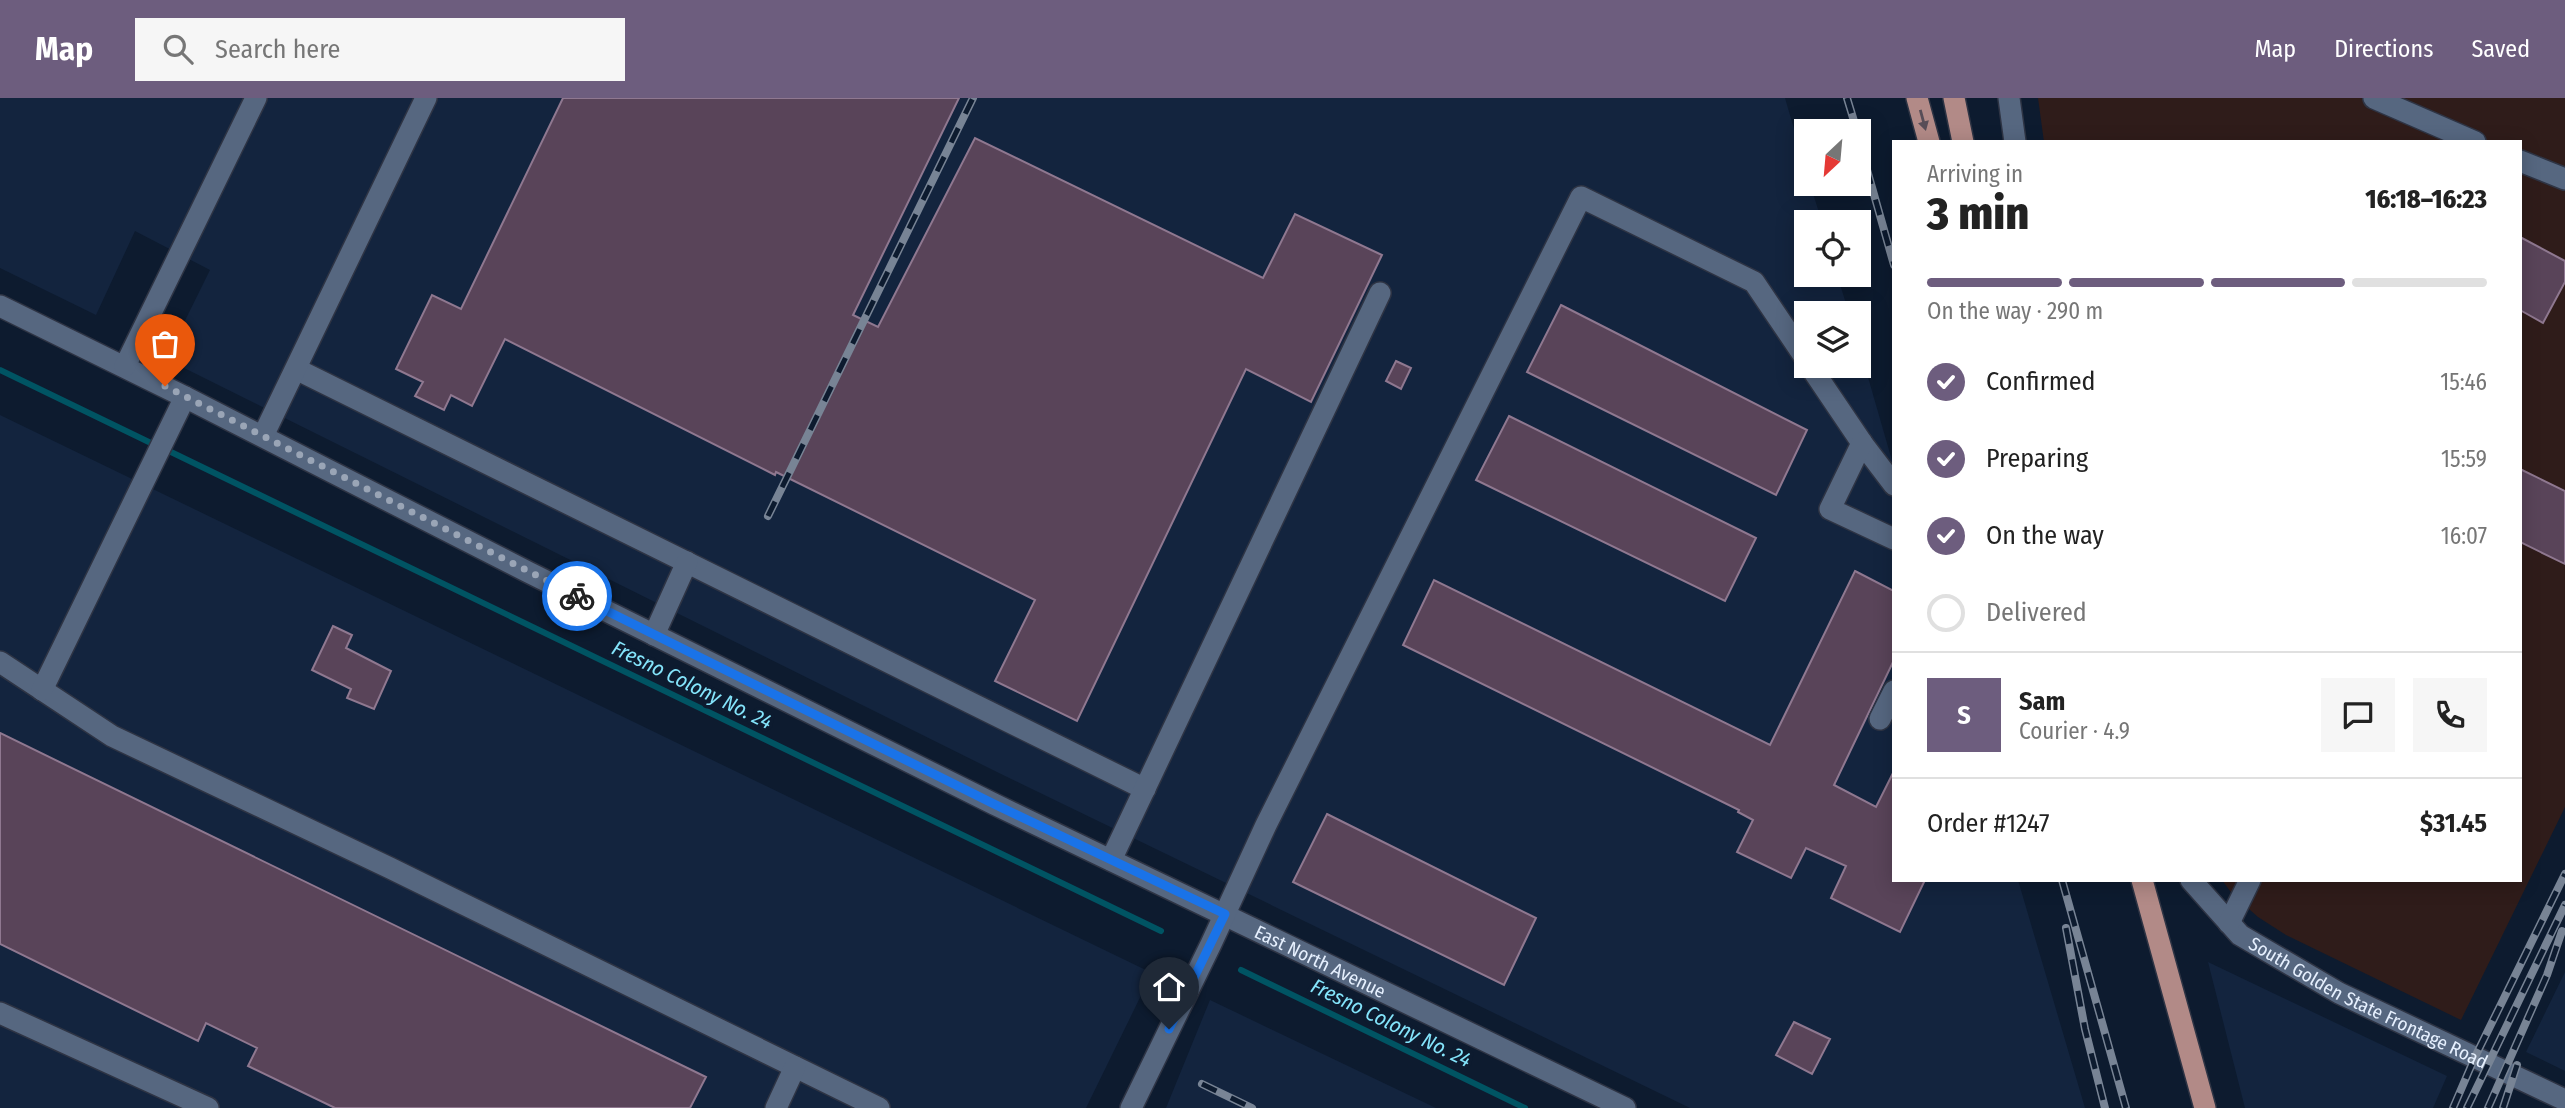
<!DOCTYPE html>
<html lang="en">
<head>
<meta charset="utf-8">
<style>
	:root { --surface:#fff; --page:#f6f6f6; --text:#222; --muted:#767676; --line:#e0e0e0; --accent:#6d5d7e }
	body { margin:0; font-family:"Fira Sans Condensed",sans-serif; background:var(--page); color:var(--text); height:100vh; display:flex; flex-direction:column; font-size:26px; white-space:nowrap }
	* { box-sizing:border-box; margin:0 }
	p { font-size:23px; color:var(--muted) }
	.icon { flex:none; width:38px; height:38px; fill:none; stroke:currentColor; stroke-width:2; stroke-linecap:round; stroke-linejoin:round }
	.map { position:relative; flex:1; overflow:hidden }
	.sheet { position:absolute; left:1892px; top:42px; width:630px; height:742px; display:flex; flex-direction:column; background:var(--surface); border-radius:0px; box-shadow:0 4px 18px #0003 }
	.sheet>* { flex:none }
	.needle { width:46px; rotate:206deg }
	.tools { position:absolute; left:1794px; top:21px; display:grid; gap:14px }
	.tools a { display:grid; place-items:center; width:77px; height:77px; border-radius:0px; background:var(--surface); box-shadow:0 4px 18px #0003; font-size:35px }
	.pin { position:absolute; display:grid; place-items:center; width:60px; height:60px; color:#fff; margin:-72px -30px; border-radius:50% 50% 50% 0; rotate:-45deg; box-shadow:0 0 7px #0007 }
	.pin .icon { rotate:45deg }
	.courier { position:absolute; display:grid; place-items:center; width:70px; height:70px; margin:-35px; border:5px solid #1a73e8; border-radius:50%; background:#fff; color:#222; box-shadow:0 2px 9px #0007 }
	.headline em { font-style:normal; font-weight:800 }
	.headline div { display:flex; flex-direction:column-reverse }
	.headline { display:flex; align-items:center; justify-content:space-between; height:119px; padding:0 35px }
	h1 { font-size:46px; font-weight:800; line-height:52px }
	.bar { display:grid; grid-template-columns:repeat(4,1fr); gap:10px 7px; align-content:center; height:84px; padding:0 35px }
	.bar i { height:9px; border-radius:5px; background:var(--line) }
	.bar .selected { background:var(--accent) }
	.bar p { grid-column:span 4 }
	.line { display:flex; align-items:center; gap:18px; padding:0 35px; border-top:2px solid var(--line) }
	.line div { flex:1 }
	.round { display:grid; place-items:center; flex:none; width:74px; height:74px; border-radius:0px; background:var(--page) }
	ol { padding:0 35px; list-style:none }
	li { display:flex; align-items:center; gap:21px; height:77px }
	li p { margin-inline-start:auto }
	li .icon { padding:7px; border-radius:50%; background:var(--accent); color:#fff; stroke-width:4 }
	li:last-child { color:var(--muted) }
	li i { width:38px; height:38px; border:4px solid var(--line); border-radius:50% }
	header { display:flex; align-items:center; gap:42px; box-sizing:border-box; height:98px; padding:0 35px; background:var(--accent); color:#fff }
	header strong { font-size:33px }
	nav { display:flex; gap:38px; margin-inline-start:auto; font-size:24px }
	.search { width:490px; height:63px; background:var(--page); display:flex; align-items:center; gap:18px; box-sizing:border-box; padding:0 24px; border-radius:0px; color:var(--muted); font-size:26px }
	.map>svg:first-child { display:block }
	.commercial { fill:#2f1c1a }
	.built { fill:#13243e }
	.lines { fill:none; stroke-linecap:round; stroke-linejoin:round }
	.stream { stroke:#005463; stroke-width:6 }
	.building { fill:#594459; stroke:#8f7890; stroke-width:2 }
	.minor-casing { stroke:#2e3444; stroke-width:24 }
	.major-casing { stroke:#2e3444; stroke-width:24 }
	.minor { stroke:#566780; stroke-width:21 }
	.major { stroke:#b28a87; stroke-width:21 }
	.rail-casing { stroke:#788495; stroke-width:8 }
	.rail { stroke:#0d1b2f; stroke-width:5; stroke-dasharray:16; stroke-linecap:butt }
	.oneway { fill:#574d57 }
	.done { stroke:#9aa5b6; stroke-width:7; stroke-dasharray:0 12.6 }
	.route { stroke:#1a73e8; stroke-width:9 }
	.labels { text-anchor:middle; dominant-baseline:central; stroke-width:7; stroke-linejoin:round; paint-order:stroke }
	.street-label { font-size:19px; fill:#e6f0fe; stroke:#0d1b2f }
	.water-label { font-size:21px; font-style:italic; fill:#84e4fb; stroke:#0d1b2f }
</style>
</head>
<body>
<header>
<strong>Map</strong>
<div class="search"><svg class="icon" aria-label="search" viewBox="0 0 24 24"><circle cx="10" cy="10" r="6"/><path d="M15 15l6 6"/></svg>Search here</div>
<nav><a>Map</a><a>Directions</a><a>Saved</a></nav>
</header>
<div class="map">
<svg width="2565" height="1010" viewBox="0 0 2565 1010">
	<rect width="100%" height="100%" fill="#0d1b2f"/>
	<!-- commercial -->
	<path class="commercial" d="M2038,0H2565V709L2461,922L2286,837L2258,819L2233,797L2222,782H2520V44H2044Z"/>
	<!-- built -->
	<path class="built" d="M0,0H1785L1806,72V86H1810L1822,124H1806V177H1837L1849,215H1806V268H1858L1859,248L1893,366L1894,782H2018L2085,1010H1690L1001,676L166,261L210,172L135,133L96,217L0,170Z
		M0,317L1152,875L1086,1010H0Z
		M2208,864L2447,978L2433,1010H2245Z
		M2565,874V973L2526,954Z
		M1210,902L1436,1010H1166Z"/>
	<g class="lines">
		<!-- stream -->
		<path class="stream" d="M0,272L155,347
			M171,354L1161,833
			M1241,872L1525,1010"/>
	</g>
	<!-- building -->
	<path class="building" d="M563,0H959L853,217L878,229L975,40L1263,180L1295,116L1382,157L1311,304L1246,271L1077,623L995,583L1035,502L776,374L775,377L505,241L472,308L451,297L444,312L415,298L423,284L396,271L432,197L461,211Z
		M2520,139L2565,163V184L2543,225L2520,212Z
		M1561,207L1807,332L1776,397L1527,274Z
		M1396,263L1411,270L1401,291L1386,283Z
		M1509,318L1756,440L1725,503L1476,382Z
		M2520,371L2565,393V466L2520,444Z
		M1855,473L1894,493V562L1834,687L1876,709L1894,673V782H1925L1900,834L1831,800L1846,768L1806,750L1791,780L1737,754L1753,722L1738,714L1739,712L1403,547L1434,482L1770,647Z
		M333,528L352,537L346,550L391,573L374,611L347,600L351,591L312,572Z
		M0,635L706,979L690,1010H335L248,968L257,950L206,925L198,943L0,846Z
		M1327,716L1536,820L1504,887L1293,784Z
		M1794,924L1830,941L1812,976L1776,957Z"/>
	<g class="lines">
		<!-- minor casing -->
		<g class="minor-casing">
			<g id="minor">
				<path d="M2009,0L2015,44"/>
				<path d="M2374,0L2475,44"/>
				<path d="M2520,63L2565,81"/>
				<path id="s1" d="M0,208L185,299L528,474L994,706L1625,1010"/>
				<path d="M125,268L256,0"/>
				<path d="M1810,268L1862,345L1894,387"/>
				<path d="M296,271L1145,691"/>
				<path d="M263,338L426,0"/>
				<path d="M1862,345L1830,411L1894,441"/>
				<path d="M654,537L687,464"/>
				<path d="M0,564L112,638L390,770L879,1010"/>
				<path d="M42,592L185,299"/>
				<path d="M1880,621L1894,593"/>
				<path d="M1111,762L1380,195"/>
				<path id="s2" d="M2191,782L2240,837L2339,895L2565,1002"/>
				<path d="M2229,825L2250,782"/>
				<path d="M0,915L208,1010"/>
				<path d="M776,1010L795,969"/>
				<path d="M1131,1010L1211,846L1266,727L1581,99L1754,184L1806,261"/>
			</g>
		</g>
		<!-- major casing -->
		<g class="major-casing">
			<path id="major" d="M1917,0L1929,44
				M1954,0L1963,44
				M2142,782L2205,1010"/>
		</g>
		<!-- minor -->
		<use href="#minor" class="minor"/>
		<!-- major -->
		<use href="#major" class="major"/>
		<!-- rail casing -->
		<g class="rail-casing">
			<path id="rail" d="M1847,0L1857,33
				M1858,40L1894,167
				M768,418L973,0
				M2062,782L2126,1010
				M2066,830L2085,931L2105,1010
				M1202,986L1252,1010
				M2453,1010L2475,959L2565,776
				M2467,1010L2565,807
				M2488,1010L2547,877L2562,833
				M2503,1010L2517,967"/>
		</g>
		<!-- rail -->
		<use href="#rail" class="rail"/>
	</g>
	<!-- one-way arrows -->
	<defs><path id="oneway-solid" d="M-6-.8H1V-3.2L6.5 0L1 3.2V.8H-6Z" transform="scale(1.75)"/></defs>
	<use class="oneway" href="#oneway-solid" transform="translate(1923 22) rotate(75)"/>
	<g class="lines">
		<!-- done -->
		<path class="done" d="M165,288L577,498"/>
		<!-- route -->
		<path class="route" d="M577,498L994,706L1225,816L1169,931"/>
	</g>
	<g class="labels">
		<!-- street labels -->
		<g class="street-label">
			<text stroke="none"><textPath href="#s1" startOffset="1474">East North Avenue</textPath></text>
			<text stroke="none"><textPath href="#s2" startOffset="219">South Golden State Frontage Road</textPath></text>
		</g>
		<!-- water labels -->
		<g class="water-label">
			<text transform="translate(692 587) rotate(26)">Fresno Colony No. 24</text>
			<text transform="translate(1391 925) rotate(26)">Fresno Colony No. 24</text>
		</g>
	</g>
</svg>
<div class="tools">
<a><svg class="needle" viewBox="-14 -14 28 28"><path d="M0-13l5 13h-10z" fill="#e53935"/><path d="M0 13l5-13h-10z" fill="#767676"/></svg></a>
<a><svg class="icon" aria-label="locate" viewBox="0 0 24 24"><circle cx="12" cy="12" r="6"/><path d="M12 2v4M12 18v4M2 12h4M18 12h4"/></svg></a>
<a><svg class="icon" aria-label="layers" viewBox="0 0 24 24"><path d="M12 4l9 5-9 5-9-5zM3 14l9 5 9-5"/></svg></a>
</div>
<div class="pin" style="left:165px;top:288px;background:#ea580c"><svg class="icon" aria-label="bag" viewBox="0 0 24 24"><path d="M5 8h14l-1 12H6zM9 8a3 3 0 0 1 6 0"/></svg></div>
<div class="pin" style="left:1169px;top:931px;background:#1f2937"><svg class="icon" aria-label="home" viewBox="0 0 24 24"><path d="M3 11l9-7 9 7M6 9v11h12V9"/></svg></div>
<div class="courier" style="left:577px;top:498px"><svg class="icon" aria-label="bike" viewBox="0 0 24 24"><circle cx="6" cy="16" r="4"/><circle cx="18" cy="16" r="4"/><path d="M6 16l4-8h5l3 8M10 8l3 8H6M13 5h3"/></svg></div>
<section class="sheet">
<div class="headline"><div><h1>3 min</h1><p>Arriving in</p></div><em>16:18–16:23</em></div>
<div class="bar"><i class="selected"></i><i class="selected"></i><i class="selected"></i><i></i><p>On the way · 290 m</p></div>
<ol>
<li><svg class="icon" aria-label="check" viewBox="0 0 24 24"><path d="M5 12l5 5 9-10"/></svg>Confirmed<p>15:46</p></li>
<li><svg class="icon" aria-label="check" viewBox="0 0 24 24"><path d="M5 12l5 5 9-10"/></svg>Preparing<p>15:59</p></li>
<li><svg class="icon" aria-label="check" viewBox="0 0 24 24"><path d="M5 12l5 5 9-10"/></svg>On the way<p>16:07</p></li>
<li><i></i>Delivered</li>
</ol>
<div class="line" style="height:126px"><b class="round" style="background:var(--accent);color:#fff">S</b><div><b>Sam</b><p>Courier · 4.9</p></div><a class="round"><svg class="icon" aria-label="chat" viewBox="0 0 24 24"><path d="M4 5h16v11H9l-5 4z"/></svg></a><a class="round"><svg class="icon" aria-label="phone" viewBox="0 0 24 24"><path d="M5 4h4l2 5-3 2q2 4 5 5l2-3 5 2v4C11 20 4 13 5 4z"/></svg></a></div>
<div class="line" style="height:91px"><div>Order #1247</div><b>$31.45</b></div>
</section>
</div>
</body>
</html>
